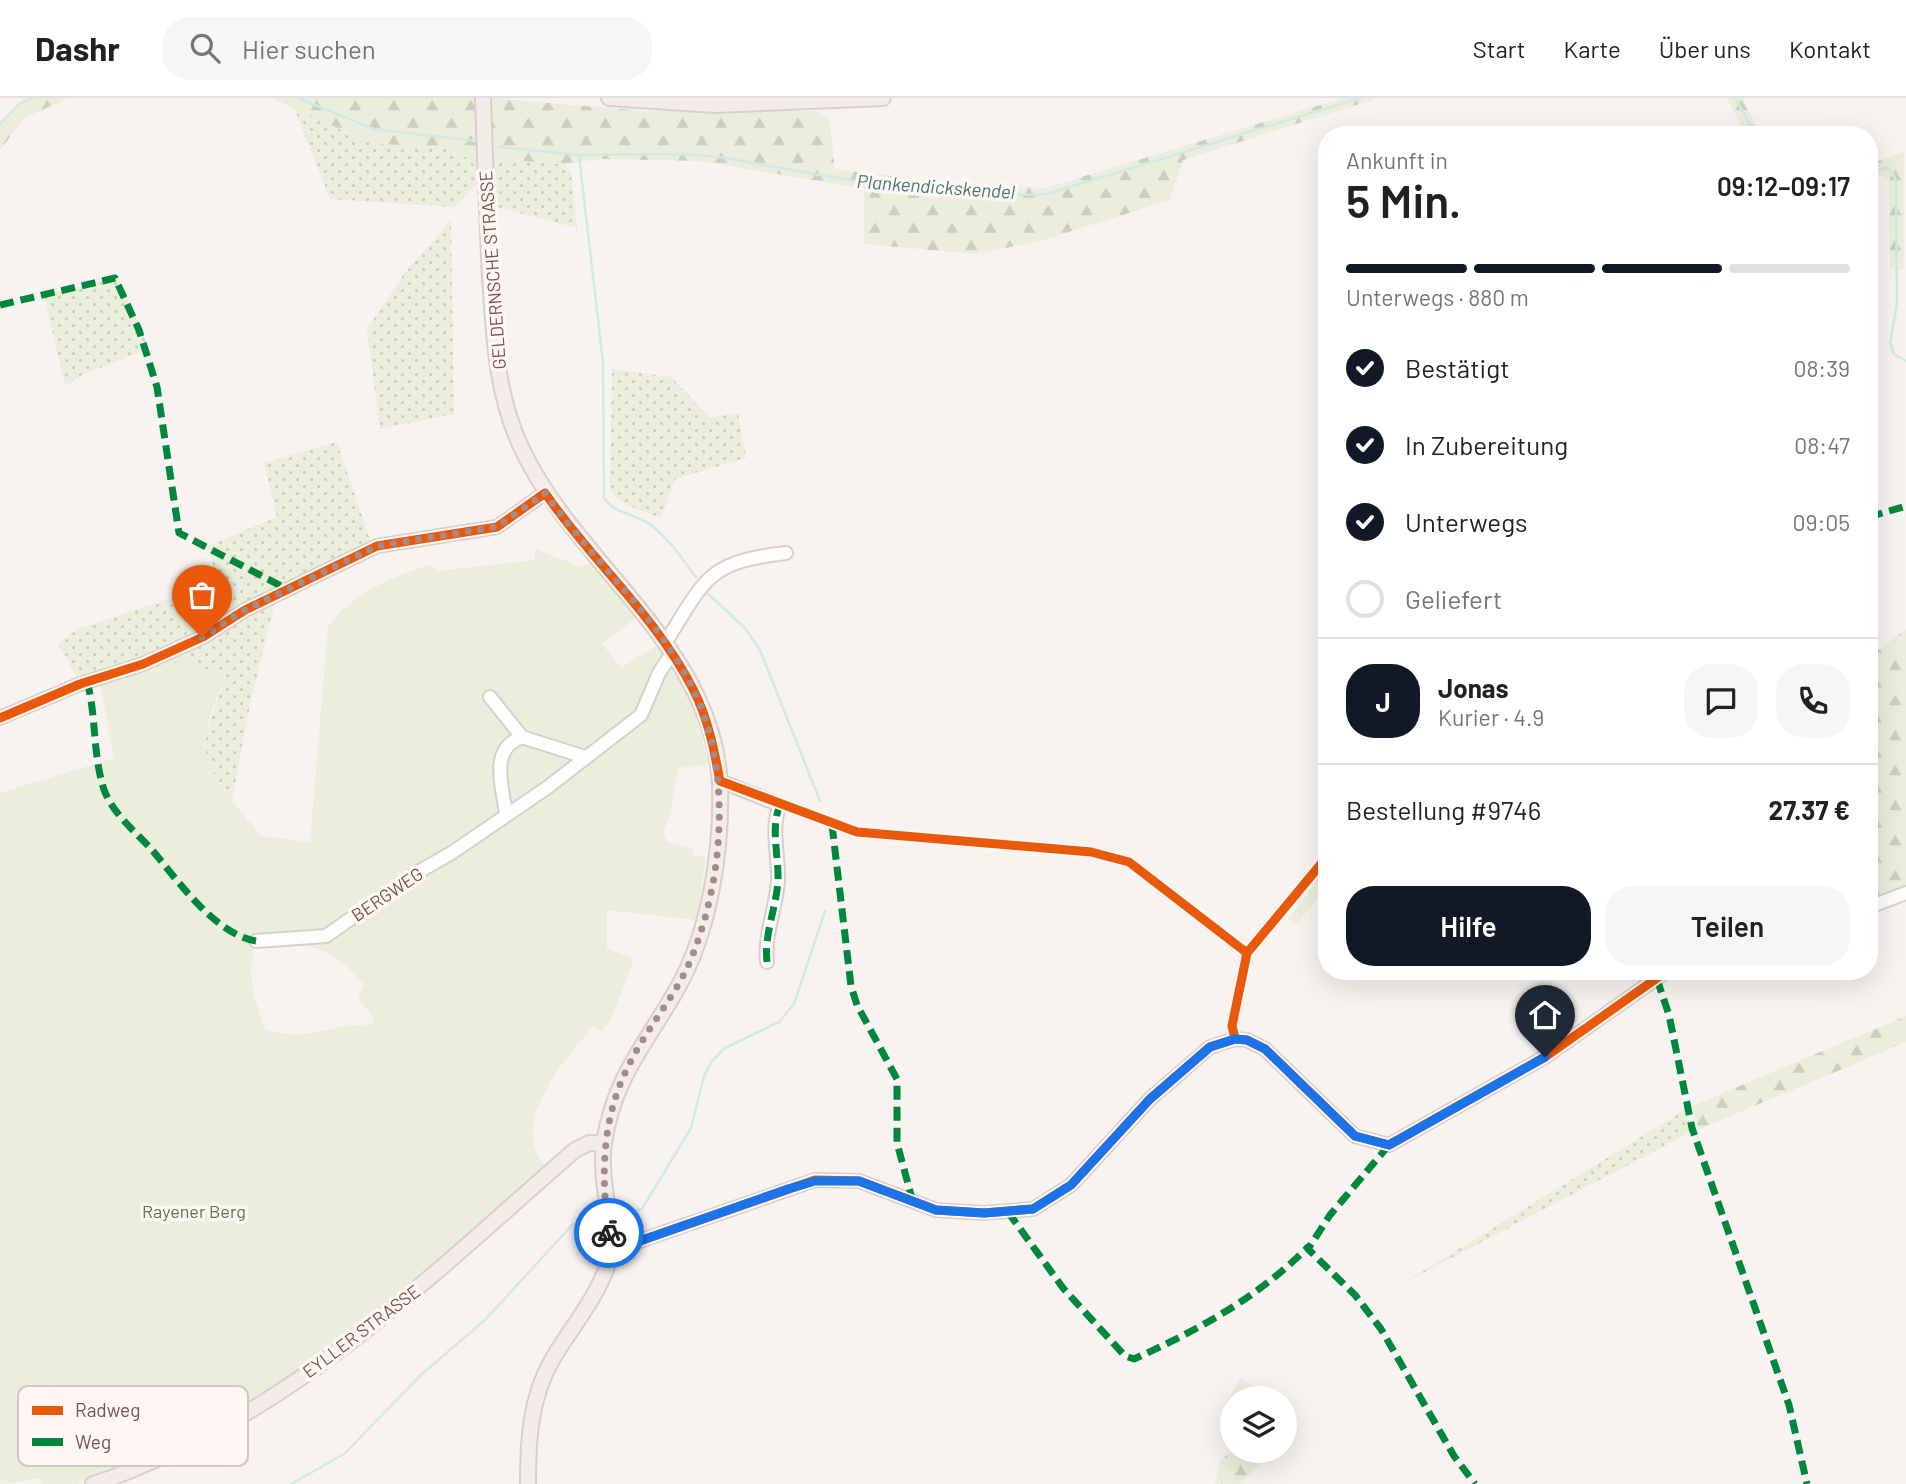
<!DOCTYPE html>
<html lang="de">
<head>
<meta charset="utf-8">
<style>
	:root { --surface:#fff; --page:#f6f6f6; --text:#202124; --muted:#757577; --line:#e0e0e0; --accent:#111827 }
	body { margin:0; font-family:Barlow,sans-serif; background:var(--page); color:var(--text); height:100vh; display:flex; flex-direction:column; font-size:26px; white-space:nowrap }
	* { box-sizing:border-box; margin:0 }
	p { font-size:23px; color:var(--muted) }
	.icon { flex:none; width:38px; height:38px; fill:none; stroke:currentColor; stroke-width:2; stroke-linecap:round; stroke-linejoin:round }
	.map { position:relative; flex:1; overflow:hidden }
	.panel { position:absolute; left:1318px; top:28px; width:560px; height:854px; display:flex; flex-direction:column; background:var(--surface); border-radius:28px; box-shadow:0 7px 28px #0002 }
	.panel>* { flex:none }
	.fabs { position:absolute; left:1220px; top:1288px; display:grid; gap:14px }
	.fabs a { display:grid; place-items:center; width:77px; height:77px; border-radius:50%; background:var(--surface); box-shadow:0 7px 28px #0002; font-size:35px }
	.pin { position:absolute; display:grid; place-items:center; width:60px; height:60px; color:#fff; margin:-72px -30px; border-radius:50% 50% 50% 0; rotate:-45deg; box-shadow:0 0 7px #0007 }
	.pin .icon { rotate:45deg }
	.courier { position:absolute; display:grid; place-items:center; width:70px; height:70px; margin:-35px; border:5px solid #1a73e8; border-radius:50%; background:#fff; color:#222; box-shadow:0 2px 9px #0007 }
	.summary em { font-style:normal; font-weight:600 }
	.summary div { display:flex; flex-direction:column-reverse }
	.summary { display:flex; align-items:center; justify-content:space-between; height:119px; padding:0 28px }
	h1 { font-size:46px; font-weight:600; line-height:52px }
	.bar { display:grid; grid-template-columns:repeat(4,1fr); gap:10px 7px; align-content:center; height:84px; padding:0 28px }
	.bar i { height:9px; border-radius:5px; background:var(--line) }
	.bar .current { background:var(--accent) }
	.bar p { grid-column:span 4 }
	.line { display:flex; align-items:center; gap:18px; padding:0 28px; border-top:2px solid var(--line) }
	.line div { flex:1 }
	.round { display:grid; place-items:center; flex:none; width:74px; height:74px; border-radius:28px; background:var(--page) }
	ol { padding:0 28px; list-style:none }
	li { display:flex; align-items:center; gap:21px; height:77px }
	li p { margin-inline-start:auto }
	li .icon { padding:7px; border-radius:50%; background:var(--accent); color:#fff; stroke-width:4 }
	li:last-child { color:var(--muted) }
	li i { width:38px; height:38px; border:4px solid var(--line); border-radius:50% }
	.cta { display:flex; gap:14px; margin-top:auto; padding:14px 28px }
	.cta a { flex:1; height:80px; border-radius:28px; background:var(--accent); color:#fff; font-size:28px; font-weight:600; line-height:80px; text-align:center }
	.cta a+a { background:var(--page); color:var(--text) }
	header { display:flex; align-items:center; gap:42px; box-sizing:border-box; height:98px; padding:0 35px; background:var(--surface); border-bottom:2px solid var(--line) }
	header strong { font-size:33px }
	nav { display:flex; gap:38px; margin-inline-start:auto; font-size:24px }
	.search { width:490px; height:63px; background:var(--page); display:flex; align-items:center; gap:18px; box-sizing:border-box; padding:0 24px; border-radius:28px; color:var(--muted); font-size:26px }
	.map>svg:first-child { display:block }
	.grass { fill:url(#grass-dots) }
	.forest { fill:url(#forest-firs) }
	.park { fill:#eaeedb; fill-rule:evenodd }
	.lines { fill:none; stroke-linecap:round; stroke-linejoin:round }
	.stream { stroke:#d1eae6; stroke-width:2.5 }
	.minor-casing { stroke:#d8cfcc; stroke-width:16 }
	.major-casing { stroke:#dacfcc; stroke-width:18 }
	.minor { stroke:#fefdfd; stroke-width:12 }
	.major { stroke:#f3ece8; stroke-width:14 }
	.quiet { stroke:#00873e; stroke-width:7; stroke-dasharray:14 7; stroke-linecap:butt }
	.cycleway-casing { stroke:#fef7f3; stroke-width:13 }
	.cycleway { stroke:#e8590c; stroke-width:9 }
	.done { stroke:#a58b87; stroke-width:7; stroke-dasharray:0 12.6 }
	.route { stroke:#1a73e8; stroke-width:9 }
	.labels { text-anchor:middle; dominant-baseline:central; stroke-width:7; stroke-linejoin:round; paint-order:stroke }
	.street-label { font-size:18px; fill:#78534e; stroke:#fef7f3 }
	.park-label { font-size:18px; fill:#5f7743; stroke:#fef7f3 }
	.water-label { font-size:19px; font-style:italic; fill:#427c77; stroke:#fef7f3 }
	.key { fill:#fef7f3; stroke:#d6c6c2; stroke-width:2 }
	.key-label { font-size:19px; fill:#78534e }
</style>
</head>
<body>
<header>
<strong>Dashr</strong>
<div class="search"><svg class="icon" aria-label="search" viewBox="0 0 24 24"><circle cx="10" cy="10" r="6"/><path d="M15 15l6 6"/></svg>Hier suchen</div>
<nav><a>Start</a><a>Karte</a><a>Über uns</a><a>Kontakt</a></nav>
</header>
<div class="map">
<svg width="1906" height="1386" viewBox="0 0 1906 1386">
	<defs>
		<pattern id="grass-dots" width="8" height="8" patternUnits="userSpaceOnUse" patternTransform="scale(1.75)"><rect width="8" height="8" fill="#eaeedb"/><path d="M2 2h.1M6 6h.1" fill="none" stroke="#cccebe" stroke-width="1.8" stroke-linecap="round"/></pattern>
		<pattern id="forest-firs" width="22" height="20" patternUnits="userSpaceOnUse" patternTransform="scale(1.75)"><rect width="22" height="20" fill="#eaeedb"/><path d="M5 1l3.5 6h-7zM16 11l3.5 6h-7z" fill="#cccebe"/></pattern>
	</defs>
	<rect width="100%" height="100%" fill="#f8f3f0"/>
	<!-- grass -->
	<path class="grass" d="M294,10L371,45L455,51L475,67L496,61L564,66L571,74L577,130L493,108L480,83L455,109L330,101Z
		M451,122L454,316L380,331L367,231L404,176Z
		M118,179L149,251L82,277L65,288L44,197Z
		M612,271L671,279L710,320L738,315L746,360L675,381L661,420C644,413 615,407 610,389Z
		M337,344L371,445L277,496L251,602L232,702L206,665V635L228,572L80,586L58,545L78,531L219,484L207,448L277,419L264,365Z
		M1685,1012L1691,1034L1400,1187Z"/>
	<!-- forest -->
	<path class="forest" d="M26,0H68L24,20L0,52V23Z
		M272,0H491L645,13H817L829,20L835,71L924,82L1045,90L1343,0L1375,1L1183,62L1170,102L1040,143L975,156L864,146V91L701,63L600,61L564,66L496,61L475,67L455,51L371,45Z
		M1727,0H1743L1760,37H1746Z
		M1904,54V171H1890L1889,83L1882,77L1869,81V66Z
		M1906,531V789L1869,801V559Z
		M1326,770V790L1296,827L1288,821Z
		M1906,918V944L1698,1032L1692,1008Z
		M1240,1281L1272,1296L1273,1300H1232V1309L1225,1306Z
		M1234,1353L1246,1360L1251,1353H1274L1239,1386H1215L1220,1362Z"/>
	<!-- park -->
	<path class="park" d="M535,451L581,469L592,465L636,520L602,546L621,570L657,547L692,602L709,666L678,670L671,713L663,735L667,743L693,751V758L706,759L697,822L607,812V851L634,861L611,922L602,933L594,928C567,957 507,1027 545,1067L517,1092L502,1111L331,1260L105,1379L76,1386H42L40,1380L0,1386V695L114,660L99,580L173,553L199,571L228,572C221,592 209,614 206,634C199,675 239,707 260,738L310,744L328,528C354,495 392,478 431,467L438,473L535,462ZM255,842C305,845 331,846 364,887L358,900L374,921L371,927C327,925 314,945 265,932L253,894L251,870Z"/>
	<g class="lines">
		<!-- stream -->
		<path class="stream" d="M298,0L374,31L475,43
			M1735,0L1756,37
			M0,26L19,6L32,0
			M499,49L579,57L685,56L726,60L854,83L1023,97L1047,96L1360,0
			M579,58L603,264L604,400C614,416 638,416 652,428C670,442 682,461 696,479
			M1869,74L1887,70L1893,75L1896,83L1897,206L1890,245L1894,256L1906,263
			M706,494L744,529L760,552L820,703
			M613,1119L642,1111L691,1030L704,978L712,963L725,950L779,924L794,906L825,813
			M291,1386L344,1356L422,1276L485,1222L573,1126L599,1122"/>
		<!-- minor casing -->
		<g class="minor-casing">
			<path id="minor" d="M665,545C706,481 706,464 786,455
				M490,599L522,639
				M0,620L80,586L143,566L203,539L245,512L377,448L497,429L545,395
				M720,683L780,707C770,730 779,758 778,783C776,811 764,836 767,864
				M506,716C503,690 488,651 522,639L585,659
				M1869,809L1906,795
				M256,843L326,838L413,777L453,754L548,689L641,617L659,575L672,555
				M611,1153L815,1082L859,1083L936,1112L984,1115L1033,1111L1071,1087L1150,1001L1210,949L1235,941L1247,942L1265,951L1355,1038L1389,1047L1545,959L1667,873"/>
		</g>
		<!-- major casing -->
		<g class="major-casing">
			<path id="major" d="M483,0C485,60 487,120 490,180C494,238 496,296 521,349C575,466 714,548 720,687C722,752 710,833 677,891C646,946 614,979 604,1045C598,1081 617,1136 608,1165C598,1199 570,1231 552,1262C530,1300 528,1343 528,1386
				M609,0L715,7L883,0
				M93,1386C115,1380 136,1370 157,1361C318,1291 445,1165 575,1052L589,1045H604"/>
		</g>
		<!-- minor -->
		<use href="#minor" class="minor"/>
		<!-- major -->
		<use href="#major" class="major"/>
		<!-- quiet -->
		<path class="quiet" d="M0,207L115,180L139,232L157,289L179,435L287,491
			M1869,419L1906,408
			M87,583C96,617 93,652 102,685C108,712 135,733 153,753C178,783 216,837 256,843
			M832,727L851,888L857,907L897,981V1045L911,1097L909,1102
			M767,864C764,836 776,811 778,783C779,758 770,730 780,707L785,709
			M1657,881L1669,917L1692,1030L1789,1307L1807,1386
			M1389,1047L1330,1117L1308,1151L1355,1197L1381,1231L1454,1358L1475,1386
			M1008,1114L1063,1190L1125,1258L1134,1261C1198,1232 1259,1199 1309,1148"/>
		<!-- cycleway casing -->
		<g class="cycleway-casing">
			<path id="cycleway" d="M0,620L80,586L143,566L203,539L245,512L377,448L497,429L545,395C591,462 656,518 693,591C708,620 714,651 720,683L857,734L1091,754L1129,764L1247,855
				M1235,941L1232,928L1247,855L1326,760
				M611,1153L815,1082L859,1083L936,1112L984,1115L1033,1111L1071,1087L1150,1001L1210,949L1235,941L1247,942L1265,951L1355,1038L1389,1047L1545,959L1667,873"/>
		</g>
		<!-- cycleway -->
		<use href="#cycleway" class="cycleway"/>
	</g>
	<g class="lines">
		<!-- done -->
		<path class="done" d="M202,539L245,512L377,448L497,429L545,395C592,462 659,519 694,593C732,673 724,780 691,861C676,897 650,926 632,961C602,1016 600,1075 609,1135"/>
		<!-- route -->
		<path class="route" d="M609,1135L611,1153L788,1091L815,1083H859L936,1112L984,1115L1033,1111L1071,1087L1150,1001L1210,949L1235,941L1247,942L1265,951L1355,1038L1389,1047L1545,959"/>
	</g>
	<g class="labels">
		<!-- street labels -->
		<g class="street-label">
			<text transform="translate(492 172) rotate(-94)">GELDERNSCHE STRASSE</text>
			<text transform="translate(387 796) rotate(-34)">BERGWEG</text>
			<text transform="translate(361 1233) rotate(-37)">EYLLER STRASSE</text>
		</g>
		<!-- park labels -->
		<g class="park-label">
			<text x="194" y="1113">Rayener Berg</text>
		</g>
		<!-- water labels -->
		<g class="water-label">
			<text transform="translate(936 88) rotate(4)">Plankendickskendel</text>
		</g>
	</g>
	<!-- legend -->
	<rect x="18" y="1288" width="230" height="80" rx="10" class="key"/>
	<rect x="32" y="1308" width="31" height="9" fill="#e8590c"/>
	<rect x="32" y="1340" width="31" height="8" fill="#00873e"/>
	<g class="key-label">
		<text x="75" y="1319">Radweg</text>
		<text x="75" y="1351">Weg</text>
	</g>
</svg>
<div class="fabs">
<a><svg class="icon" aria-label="layers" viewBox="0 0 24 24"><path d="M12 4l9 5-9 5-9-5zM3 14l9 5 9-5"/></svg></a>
</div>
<div class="pin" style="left:202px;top:539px;background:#ea580c"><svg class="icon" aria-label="bag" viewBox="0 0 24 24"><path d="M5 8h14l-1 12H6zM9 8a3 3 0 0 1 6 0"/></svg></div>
<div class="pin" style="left:1545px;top:959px;background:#1f2937"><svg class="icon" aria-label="home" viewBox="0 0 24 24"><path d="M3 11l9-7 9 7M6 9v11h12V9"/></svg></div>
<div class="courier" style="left:609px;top:1135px"><svg class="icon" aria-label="bike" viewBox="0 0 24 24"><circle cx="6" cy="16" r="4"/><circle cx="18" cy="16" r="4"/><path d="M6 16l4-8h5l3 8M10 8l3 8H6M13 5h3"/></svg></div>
<section class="panel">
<div class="summary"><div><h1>5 Min.</h1><p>Ankunft in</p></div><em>09:12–09:17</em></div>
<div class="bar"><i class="current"></i><i class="current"></i><i class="current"></i><i></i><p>Unterwegs · 880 m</p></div>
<ol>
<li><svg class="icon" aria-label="check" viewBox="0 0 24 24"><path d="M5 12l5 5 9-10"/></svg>Bestätigt<p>08:39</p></li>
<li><svg class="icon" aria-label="check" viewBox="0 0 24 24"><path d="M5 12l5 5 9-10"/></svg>In Zubereitung<p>08:47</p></li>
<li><svg class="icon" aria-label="check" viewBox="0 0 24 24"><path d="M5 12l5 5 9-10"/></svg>Unterwegs<p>09:05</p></li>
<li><i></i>Geliefert</li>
</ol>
<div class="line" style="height:126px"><b class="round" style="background:var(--accent);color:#fff">J</b><div><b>Jonas</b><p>Kurier · 4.9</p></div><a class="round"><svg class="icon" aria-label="chat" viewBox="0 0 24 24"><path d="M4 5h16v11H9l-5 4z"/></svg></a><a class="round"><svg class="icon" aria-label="phone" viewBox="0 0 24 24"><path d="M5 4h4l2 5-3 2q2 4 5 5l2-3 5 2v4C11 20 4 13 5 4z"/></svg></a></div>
<div class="line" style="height:91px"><div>Bestellung #9746</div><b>27.37 €</b></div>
<div class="cta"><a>Hilfe</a><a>Teilen</a></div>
</section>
</div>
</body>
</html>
